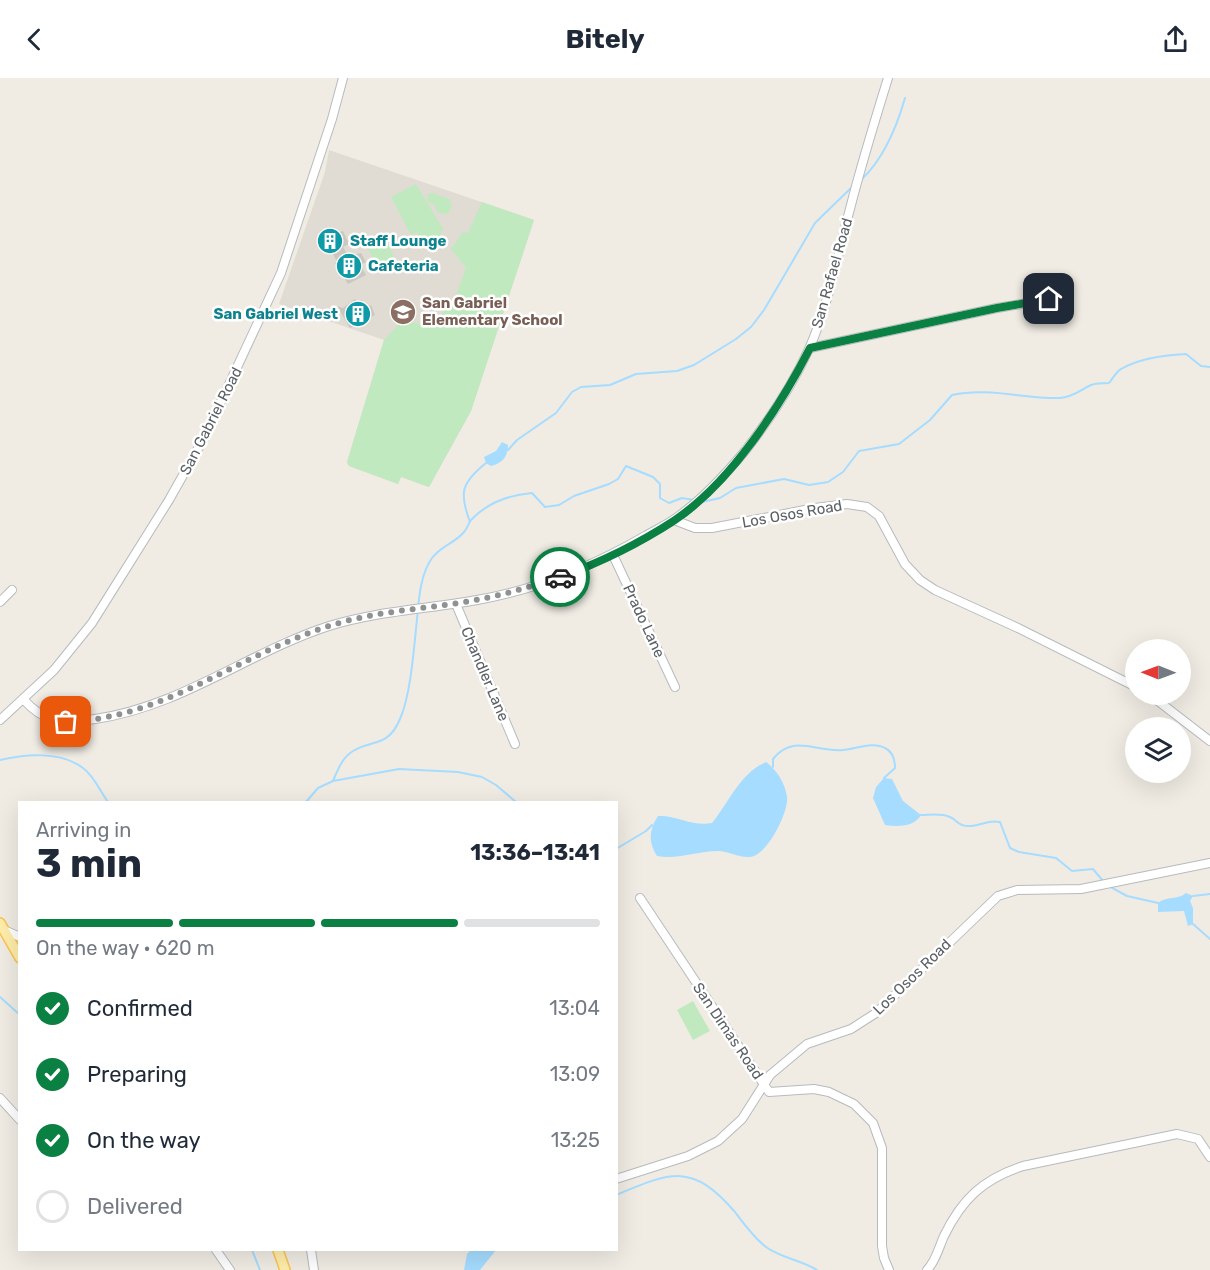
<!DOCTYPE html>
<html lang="en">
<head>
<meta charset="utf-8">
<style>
	:root { --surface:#fff; --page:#f2f2f3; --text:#1f2937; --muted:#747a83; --line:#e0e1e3; --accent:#0b8043 }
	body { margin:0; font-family:Rubik,sans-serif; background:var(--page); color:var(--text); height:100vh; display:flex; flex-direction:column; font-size:22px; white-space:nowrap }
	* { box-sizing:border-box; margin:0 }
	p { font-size:20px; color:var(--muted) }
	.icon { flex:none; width:33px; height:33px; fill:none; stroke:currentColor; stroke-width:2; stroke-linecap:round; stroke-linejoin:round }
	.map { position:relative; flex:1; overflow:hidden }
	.sheet { position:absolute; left:18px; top:723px; width:600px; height:450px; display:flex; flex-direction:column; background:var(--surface); border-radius:0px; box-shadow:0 6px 24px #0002 }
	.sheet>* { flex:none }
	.needle { width:39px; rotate:271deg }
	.fabs { position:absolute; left:1125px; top:561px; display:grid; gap:12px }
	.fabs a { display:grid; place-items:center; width:66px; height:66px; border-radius:50%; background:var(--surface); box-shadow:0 6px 24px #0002; font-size:30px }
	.pin { position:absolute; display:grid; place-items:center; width:51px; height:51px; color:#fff; margin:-26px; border-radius:12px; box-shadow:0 3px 9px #0006 }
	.courier { position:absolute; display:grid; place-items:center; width:60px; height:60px; margin:-30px; border:4px solid #0b8043; border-radius:50%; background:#fff; color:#222; box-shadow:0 2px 8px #0007 }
	.headline em { font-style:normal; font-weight:700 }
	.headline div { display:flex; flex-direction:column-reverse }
	.headline { display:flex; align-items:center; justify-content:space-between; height:102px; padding:0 18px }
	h1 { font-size:39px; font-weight:700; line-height:45px }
	.bar { display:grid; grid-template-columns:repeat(4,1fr); gap:9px 6px; align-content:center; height:72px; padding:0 18px }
	.bar i { height:8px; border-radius:4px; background:var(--line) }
	.bar .on { background:var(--accent) }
	.bar p { grid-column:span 4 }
	ol { padding:0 18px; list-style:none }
	li { display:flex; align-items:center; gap:18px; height:66px }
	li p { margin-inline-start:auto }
	li .icon { padding:6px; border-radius:50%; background:var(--accent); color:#fff; stroke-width:4 }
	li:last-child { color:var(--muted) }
	li i { width:33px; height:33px; border:3px solid var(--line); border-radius:50% }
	header { display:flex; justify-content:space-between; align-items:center; height:78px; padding:0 18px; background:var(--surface); font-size:27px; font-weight:700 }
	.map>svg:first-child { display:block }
	.education { fill:#e0dbd3 }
	.green { fill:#c1e9bf }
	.water { fill:#a5dcff }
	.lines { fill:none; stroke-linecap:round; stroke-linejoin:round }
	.stream { stroke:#a5dcff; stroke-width:2 }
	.building { fill:#cbc7c1 }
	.minor-casing { stroke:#b7babf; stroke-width:10 }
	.major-casing { stroke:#fbc352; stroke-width:12 }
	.minor { stroke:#fff; stroke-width:8 }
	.major { stroke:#ffedaa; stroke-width:9 }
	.done { stroke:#909292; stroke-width:6; stroke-dasharray:0 10.8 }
	.route { stroke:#0b8043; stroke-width:8 }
	.labels { text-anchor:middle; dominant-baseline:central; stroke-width:5; stroke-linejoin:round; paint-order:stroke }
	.culture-label { font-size:15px; font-weight:bold; fill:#0d838f; stroke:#fff; text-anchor:start }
	.street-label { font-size:15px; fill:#5c6166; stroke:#fff }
	.education-label { font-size:15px; font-weight:bold; fill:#785e54; stroke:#fff; text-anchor:start }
</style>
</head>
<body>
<header><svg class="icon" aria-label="back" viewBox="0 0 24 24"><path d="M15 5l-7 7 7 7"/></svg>Bitely<svg class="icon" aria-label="share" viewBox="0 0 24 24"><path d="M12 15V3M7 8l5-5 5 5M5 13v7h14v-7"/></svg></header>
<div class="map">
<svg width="1210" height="1192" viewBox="0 0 1210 1192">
	<rect width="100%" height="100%" fill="#f0ece4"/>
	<!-- education -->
	<path class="education" d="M329,72L534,142L471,333L429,409L401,399L398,406L349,388L347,384L384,262L279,226L325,94Z"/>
	<!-- green -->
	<path class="green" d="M416,106L443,151C439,162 434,162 423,165L417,154L411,157L391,119Z
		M433,115L449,121L452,127L448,136L438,135L434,126L429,125L427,121L428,116Z
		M482,124L534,142L471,333L429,409L401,399L398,406L349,388L347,384L384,262L401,244L408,243L430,249L454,222L466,190L451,171L463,154L468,155Z
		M383,155L394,179L376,187L365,164Z
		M693,923L710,953L693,962L677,932Z"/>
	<!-- water -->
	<path class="water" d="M502,364L508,367C508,378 503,385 491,388L486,385L484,379L496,373Z
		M766,684C777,692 785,705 787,719C789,734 767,778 750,779C740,780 728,773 718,773C697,773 678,782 657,778C648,765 649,751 658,738C677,737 693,749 712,745C729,724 740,695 766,684Z
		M884,700L892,701L903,723L921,737C914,749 898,749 885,747L873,720L876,709Z
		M1186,815L1193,818L1190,823L1193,830V846L1188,848L1184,833L1158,834V825C1166,818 1178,822 1186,815Z
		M471,1172H496L480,1192H464L467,1176Z"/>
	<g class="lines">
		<!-- stream -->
		<path class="stream" d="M862,101C884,80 897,48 905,20
			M508,372L517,362L556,335L572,314L581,309L610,307L636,296L677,293L694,287L736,261L751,249L764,232L815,145L853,108
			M702,424L720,420L736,410L784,401L809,407L828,404L843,394L859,373L899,366L930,342L952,317C989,309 1024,321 1060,320C1073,319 1080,312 1091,307C1096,305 1103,305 1109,305C1113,300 1117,293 1121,291C1140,280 1166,277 1186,276L1201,288L1210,289
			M470,444C459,415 461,405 486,385
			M0,682C25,676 61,673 83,690C94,698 100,713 108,724
			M773,689V681C794,655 817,675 843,672C856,671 873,663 885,670C893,674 895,682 895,690L884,700
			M333,703C338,691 342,680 353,673C372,661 388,670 400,641C411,616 414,569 417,541C419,521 420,497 432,480C441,468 455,465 464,454C467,451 468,446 471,442C488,424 508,417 532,415L545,429L559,427L574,418L609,406L618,401L626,388L653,399L660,406V420L669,425L682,420L694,422
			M306,724L318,710L333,703L399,691L458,694L482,699L496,707L516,724
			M921,737C930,737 941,735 950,739C957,742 958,748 967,748C979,749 988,741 1000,744L1010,770L1019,774L1056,780L1072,793L1093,791L1103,803
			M616,771L646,753L652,747
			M1107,807L1127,818L1158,825
			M1193,818L1210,816
			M1193,846L1210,861
			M0,919L20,937
			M616,1117C671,1094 692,1084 735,1134C744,1146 754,1160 766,1169C781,1180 801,1182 817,1192
			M252,1172L260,1192"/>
	</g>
	<!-- building -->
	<path class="building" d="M343,153L349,166L343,169L348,178L361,175L366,184L360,187L366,197L348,206L335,185L337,184L325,160Z
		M355,221L357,225L362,222L366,230L371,227L375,237L350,250L337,228L343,230Z"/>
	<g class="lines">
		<!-- minor casing -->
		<g class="minor-casing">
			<path id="minor" d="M810,270L997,230L1058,220
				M674,442L695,450H712L815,430L847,426L867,429L879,438L905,486L920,502L935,512L1018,550L1136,609
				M613,477L675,609
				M0,524L12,512
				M456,526L515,666
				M1149,616L1210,663
				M24,622C32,631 41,638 54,642C67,645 82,643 95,641C180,629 249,574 329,548C377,533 428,531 477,522C536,512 593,488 645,458C655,452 667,447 676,440C702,422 725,397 745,373C770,341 792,308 809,271C829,226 838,175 851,127C862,84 875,42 888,0
				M0,642L54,592L92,545L169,422L204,360L281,195L332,41L343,0
				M640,820L769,1014L814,1011L829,1014L854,1026L873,1045L882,1070V1168L884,1180L889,1192
				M4,852L20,859
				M0,1020L20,1042
				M616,1101L688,1078L718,1063L742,1041L770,997L807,966L851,951L876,935L998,818L1017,812L1081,811L1210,785
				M216,1172L230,1192
				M311,1172L314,1192
				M927,1192C936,1183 939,1169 944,1158C962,1121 983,1101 1023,1088L1177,1056L1198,1061L1210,1079"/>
		</g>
		<!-- major casing -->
		<g class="major-casing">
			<path id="major" d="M0,845L20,880
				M278,1172L285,1192"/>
		</g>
		<!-- minor -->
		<use href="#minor" class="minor"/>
		<!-- major -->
		<use href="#major" class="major"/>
	</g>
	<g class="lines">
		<!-- done -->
		<path class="done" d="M66,644C166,640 238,577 329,548C378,532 431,531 481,521C508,516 534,507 560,499"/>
		<!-- route -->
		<path class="route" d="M560,499C599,485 640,465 675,442C731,404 780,329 810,270L997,230L1049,221"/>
	</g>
	<!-- icons -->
	<defs>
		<g id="building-disc" transform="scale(1.35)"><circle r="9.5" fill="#0f9aa8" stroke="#fff"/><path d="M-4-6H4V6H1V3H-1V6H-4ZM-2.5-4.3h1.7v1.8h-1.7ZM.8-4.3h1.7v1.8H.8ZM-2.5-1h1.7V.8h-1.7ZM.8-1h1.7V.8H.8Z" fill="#fff"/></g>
		<g id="school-disc" transform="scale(1.35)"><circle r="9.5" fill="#8d6e63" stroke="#fff"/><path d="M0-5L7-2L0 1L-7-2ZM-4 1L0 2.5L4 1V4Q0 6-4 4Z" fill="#fff"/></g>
	</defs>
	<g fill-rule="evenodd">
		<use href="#building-disc" x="330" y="163"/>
		<use href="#building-disc" x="349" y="188"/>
		<use href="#school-disc" x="403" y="234"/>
		<use href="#building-disc" x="358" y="236"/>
	</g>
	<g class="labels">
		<!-- culture labels -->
		<g class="culture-label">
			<text x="350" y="163">Staff Lounge</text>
			<text x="368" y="188">Cafeteria</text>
			<text x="338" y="236" text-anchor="end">San Gabriel West</text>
		</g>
		<!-- street labels -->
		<g class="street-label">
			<text transform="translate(832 195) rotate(-74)">San Rafael Road</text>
			<text transform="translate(211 343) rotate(-63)">San Gabriel Road</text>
			<text transform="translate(792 436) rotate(-10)">Los Osos Road</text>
			<text transform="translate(644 543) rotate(65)">Prado Lane</text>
			<text transform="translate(485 596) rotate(67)">Chandler Lane</text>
			<text transform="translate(912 899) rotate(-44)">Los Osos Road</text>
			<text transform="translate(728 953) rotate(56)">San Dimas Road</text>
		</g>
		<!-- education labels -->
		<g class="education-label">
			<text x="422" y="225">San Gabriel<tspan x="422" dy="17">Elementary School</tspan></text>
		</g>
	</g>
</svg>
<div class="fabs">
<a><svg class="needle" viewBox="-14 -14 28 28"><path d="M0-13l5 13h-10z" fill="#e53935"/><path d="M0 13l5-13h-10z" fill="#747a83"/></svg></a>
<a><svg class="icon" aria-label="layers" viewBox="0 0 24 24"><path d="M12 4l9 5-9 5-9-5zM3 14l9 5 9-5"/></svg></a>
</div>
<div class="pin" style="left:66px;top:644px;background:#ea580c"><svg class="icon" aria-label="bag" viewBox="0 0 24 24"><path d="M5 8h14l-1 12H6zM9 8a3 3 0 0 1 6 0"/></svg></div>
<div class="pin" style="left:1049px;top:221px;background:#1f2937"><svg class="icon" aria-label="home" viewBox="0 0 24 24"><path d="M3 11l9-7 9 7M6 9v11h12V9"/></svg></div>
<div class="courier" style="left:560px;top:499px"><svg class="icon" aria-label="car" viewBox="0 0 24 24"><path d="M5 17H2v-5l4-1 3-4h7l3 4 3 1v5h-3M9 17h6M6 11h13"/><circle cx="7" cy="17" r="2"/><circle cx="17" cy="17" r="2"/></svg></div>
<section class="sheet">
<div class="headline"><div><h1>3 min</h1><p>Arriving in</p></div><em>13:36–13:41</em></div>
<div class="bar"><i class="on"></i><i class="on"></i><i class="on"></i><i></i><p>On the way · 620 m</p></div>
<ol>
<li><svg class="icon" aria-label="check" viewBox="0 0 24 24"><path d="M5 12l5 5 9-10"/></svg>Confirmed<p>13:04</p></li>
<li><svg class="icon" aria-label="check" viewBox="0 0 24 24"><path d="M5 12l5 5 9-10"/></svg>Preparing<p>13:09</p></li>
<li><svg class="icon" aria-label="check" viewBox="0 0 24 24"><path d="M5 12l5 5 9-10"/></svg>On the way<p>13:25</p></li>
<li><i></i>Delivered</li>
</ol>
</section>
</div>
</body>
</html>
